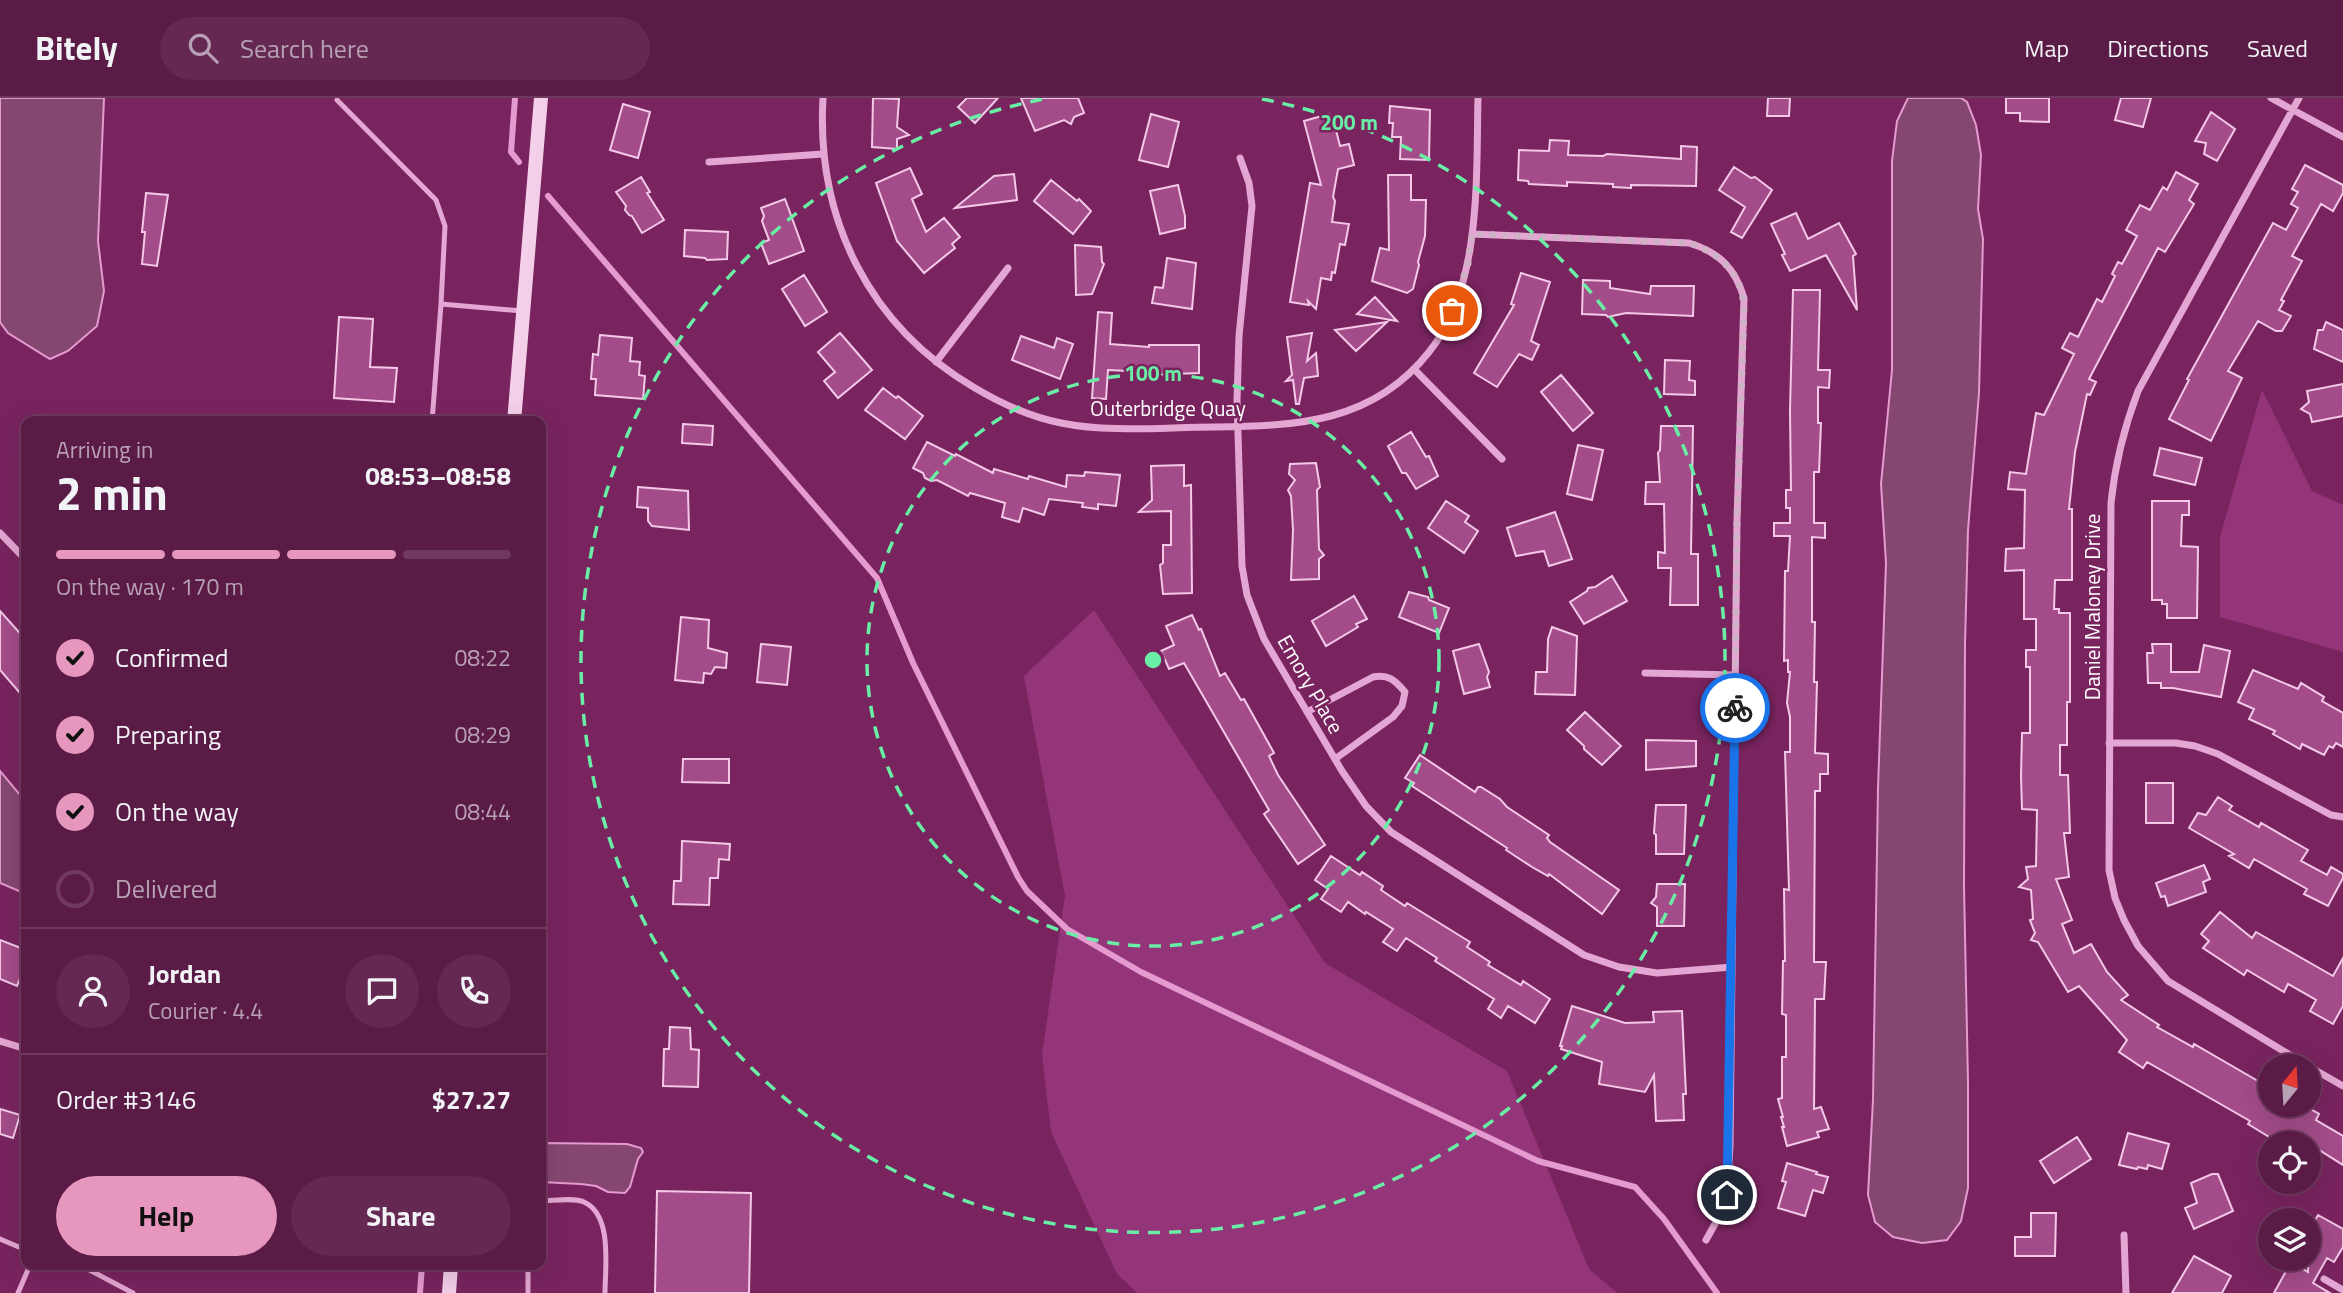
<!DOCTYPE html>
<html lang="en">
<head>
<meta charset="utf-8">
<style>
	:root { --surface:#5b1b47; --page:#642852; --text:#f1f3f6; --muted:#b8a1b4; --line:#703960; --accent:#e797bd }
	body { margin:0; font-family:"Titillium Web",sans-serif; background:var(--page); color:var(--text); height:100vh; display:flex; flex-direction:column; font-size:26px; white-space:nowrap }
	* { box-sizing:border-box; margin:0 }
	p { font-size:23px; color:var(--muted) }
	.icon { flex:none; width:38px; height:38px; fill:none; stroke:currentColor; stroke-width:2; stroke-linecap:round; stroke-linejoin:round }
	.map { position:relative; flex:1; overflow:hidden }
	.drawer { position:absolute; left:21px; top:318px; width:525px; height:854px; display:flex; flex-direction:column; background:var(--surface); border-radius:14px; box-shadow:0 7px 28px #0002,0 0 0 2px var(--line) }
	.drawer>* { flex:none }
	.needle { width:46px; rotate:18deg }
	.buttons { position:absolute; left:2258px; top:956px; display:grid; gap:14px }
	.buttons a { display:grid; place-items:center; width:63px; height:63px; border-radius:50%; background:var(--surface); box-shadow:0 7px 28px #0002,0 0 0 2px var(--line); font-size:35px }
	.pin { position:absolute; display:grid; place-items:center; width:60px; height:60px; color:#fff; margin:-30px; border:4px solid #fff; border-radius:50%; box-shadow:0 2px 7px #0007 }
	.courier { position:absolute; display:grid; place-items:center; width:70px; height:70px; margin:-35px; border:5px solid #1a73e8; border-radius:50%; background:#fff; color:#222; box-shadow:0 2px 9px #0007 }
	.overview em { font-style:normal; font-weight:700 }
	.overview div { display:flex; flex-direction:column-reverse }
	.overview { display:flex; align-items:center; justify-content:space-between; height:119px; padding:0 35px }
	h1 { font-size:46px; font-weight:700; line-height:52px }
	.bar { display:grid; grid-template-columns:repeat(4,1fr); gap:10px 7px; align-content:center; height:84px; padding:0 35px }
	.bar i { height:9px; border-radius:5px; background:var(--line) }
	.bar .on { background:var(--accent) }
	.bar p { grid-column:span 4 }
	.line { display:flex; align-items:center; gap:18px; padding:0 35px; border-top:2px solid var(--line) }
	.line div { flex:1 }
	.round { display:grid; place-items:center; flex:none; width:74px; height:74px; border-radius:37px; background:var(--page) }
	ol { padding:0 35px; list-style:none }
	li { display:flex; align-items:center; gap:21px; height:77px }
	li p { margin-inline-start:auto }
	li .icon { padding:7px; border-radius:50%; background:var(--accent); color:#111; stroke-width:4 }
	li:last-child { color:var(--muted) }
	li i { width:38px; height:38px; border:4px solid var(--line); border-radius:50% }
	.action { display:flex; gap:14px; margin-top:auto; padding:14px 35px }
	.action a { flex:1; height:80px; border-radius:42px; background:var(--accent); color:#111; font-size:28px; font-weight:700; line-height:80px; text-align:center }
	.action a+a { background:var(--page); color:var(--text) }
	header { display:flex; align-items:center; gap:42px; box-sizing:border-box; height:98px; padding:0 35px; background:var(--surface); border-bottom:2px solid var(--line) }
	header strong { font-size:33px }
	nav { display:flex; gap:38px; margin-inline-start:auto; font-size:24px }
	.search { width:490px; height:63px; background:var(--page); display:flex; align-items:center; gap:18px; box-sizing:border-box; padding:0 24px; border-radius:38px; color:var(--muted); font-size:26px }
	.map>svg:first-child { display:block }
	.green { fill:#943579 }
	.water { fill:#854772; stroke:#e59ad0; stroke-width:2 }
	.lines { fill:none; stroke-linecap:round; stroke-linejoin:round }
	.stream { stroke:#e59ad0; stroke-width:6 }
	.building { fill:#a34c89; stroke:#f3c9e7; stroke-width:2 }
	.lane { stroke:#e4a6d2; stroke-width:5 }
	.street { stroke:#e4a6d2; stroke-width:7 }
	.secondary { stroke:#f4cfe9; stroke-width:14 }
	.done { stroke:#d0b2c7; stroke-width:7; stroke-dasharray:0 12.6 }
	.route { stroke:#1a73e8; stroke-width:9 }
	.ring { fill:none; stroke:#6aeea5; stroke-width:3.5; stroke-dasharray:12 9 }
	.labels { text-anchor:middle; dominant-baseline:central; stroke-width:5; stroke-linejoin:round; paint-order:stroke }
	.street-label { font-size:21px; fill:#fff; stroke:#79245f }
	.centre { fill:#6aeea5; stroke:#79245f; stroke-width:3.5 }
	.ring-label { font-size:21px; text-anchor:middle; font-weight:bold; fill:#6aeea5; stroke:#79245f; stroke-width:5; stroke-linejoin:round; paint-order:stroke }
</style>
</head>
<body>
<header>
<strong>Bitely</strong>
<div class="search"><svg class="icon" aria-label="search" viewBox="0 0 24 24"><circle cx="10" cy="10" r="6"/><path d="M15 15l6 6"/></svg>Search here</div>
<nav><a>Map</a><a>Directions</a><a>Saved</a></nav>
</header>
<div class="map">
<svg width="2343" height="1195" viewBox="0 0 2343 1195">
	<rect width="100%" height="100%" fill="#79245f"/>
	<!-- green -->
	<path class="green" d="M2262,292L2312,393L2343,407V554L2220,519V439Z
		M1094,512L1325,865L1507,973L1589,1171L1617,1195H1137L1117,1176L1051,1034L1042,956L1065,798L1024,578Z"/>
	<!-- water -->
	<path class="water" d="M0,0H104L98,143L104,193L97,228L68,253L50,261L8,235L0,224Z
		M1908,0H1961L1967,4L1976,27L1981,57L1978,111L1983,141L1979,295L1968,432L1965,546L1964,788L1968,984V1090L1961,1123L1947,1142L1922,1145L1893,1139L1875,1124L1868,1097L1873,1002L1878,690L1886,465L1881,386L1892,272V63L1897,23Z
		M0,673L26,704V796L0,785Z
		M542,1045L627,1046L641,1050L643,1054L638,1061L630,1089L625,1095L608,1094L596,1088L581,1086L541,1084Z"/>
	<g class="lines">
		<!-- stream -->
		<path class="stream" d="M515,0L511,54L519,64
			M548,98L877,480L913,565L1018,779L1027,793L1067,831L1141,874L1538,1063L1635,1089L1664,1121L1717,1195
			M420,1195L422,1167"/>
	</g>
	<!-- building -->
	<path class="building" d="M873,0L899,1L897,29L909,37L897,41V51L872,49Z
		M967,0H998L975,25L958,9Z
		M1021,0H1078L1084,15L1074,19L1071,26L1064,22L1035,33Z
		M1768,0H1790L1789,18H1767Z
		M2006,0H2049V24L2020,23V15H2006Z
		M2121,0H2151L2143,29L2115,22Z
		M623,6L650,14L638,60L610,52Z
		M1390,8L1430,12L1429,62L1400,61L1401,39H1392L1393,25H1389Z
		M2211,14L2235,31L2217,63L2204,56L2206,45L2195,43Z
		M1151,16L1179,24L1168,69L1139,62Z
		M1329,16L1331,26L1335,28L1340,48L1349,46L1354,67L1338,71L1333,99L1335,103L1332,124L1349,126L1345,147L1340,146L1335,175L1332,174L1331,182L1321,180L1316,211L1308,203L1309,207L1290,204L1310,85L1321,87L1304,23Z
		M1550,42L1569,43L1568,57L1603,58L1607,56L1681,61V48L1697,49L1696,88L1631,87V90L1613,89V86L1567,84V88L1529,86L1528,83L1518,82L1519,52L1549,53Z
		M2305,67L2343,87V95L2333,113L2321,106L2292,158L2302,163L2281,202L2284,203L2279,212L2291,218L2282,233H2276L2258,223L2228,273L2242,280L2211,343L2169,321L2189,282L2187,281L2273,125L2286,132L2298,110L2291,106L2298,94L2292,91Z
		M1734,69L1751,80L1755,79L1772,92L1742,140L1731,134L1745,109L1719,92Z
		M910,70L922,96L912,101L926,134L944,120L960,139L952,146L955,150L924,175L897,143L876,85Z
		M2176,74L2198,86L2189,102L2194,106L2165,154L2158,150L2089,281L2096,284L2090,297L2087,296L2075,354L2069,411H2072V482H2055L2054,511H2059V515H2070V604H2067V647H2060V677H2068L2070,735H2064L2069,779L2056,781L2072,822L2062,826L2074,855L2091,846L2107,874L2128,897L2121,902L2159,927L2157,929L2193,949L2194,946L2270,990V1006H2302L2319,1016L2316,1022L2343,1038V1067L2308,1045H2279L2248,1026L2250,1023L2147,964L2143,970L2119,954L2127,942L2079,888L2068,894L2038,844L2031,842L2035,835L2030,822L2033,821L2031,792L2019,789L2028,781L2026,769L2036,768L2037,712L2022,711L2021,678L2022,635H2030V569H2026V552H2036V521H2024V472L2005,473L2006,451L2024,450L2025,392L2008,391L2010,374L2026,376L2036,315L2044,317L2074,256L2062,250L2070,235L2078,239L2097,201L2102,204L2115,178L2112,176L2118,164L2122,166L2137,138L2126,132L2140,107L2150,112L2163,89L2167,92Z
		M1014,76L1017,102L955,110L994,78Z
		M1388,77H1411V102H1426L1425,138L1418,164L1419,167L1413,191L1407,195L1372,183L1380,150L1389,152Z
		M641,79L650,94L647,95L664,122L642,135L632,118L629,117L625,112L626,108L616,94Z
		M1051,82L1077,103L1079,101L1091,113L1073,136L1034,103Z
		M1178,87L1185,118V130L1160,136L1150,93Z
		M146,95L168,97L157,168L142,166L145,134H142Z
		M785,101L804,153L769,166L761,145L769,142L762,123L764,118L761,110Z
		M1796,115L1808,141L1839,125L1856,156L1853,158L1857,212L1826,157L1790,173L1782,157L1785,156L1771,126Z
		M685,132L728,134L727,161L707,162L705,160L684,158Z
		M1075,147L1101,149L1102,164L1104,166L1092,196L1076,197Z
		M1167,160L1196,165L1192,211L1152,205L1155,189L1163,190Z
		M1521,175L1550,184L1531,243L1539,247L1532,262L1519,256L1497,289L1474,275L1514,207L1511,206Z
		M804,177L827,214L805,228L782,191Z
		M1583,182L1610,183V190L1650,196L1651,188H1694L1693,218L1626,215L1608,219L1606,217L1582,216Z
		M1793,192H1820L1818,272H1830L1829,290L1818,289V325H1821L1819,374H1814V425H1825V440L1812,439V524H1815L1814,584H1817L1815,655L1828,656V676H1820V693H1815L1814,864H1826L1824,901H1815L1814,1011L1821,1009L1829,1031L1817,1034L1819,1039L1787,1048L1782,1029H1784L1781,1019H1783L1778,1001L1782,1000V959H1786V917L1782,916L1783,863H1785L1784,791L1789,792L1785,654H1790V619L1787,605L1790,574H1788V562L1784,563L1785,473H1788L1790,438H1774V425H1790V410H1786V392H1791L1790,313Z
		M1375,199L1397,223L1357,216Z
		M1098,214L1112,215L1110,246L1149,249V247H1199V275L1148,277V274L1108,272L1106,301L1092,300Z
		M339,219L373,221L370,269L397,270L394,304L334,300Z
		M1387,224L1356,253L1335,232Z
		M2326,224L2343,232V264L2314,251L2318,232H2323Z
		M840,235L872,272L838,300L824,283L835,274L818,254Z
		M1312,235L1307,263L1316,255L1318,278L1304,280L1299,306H1296L1293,282L1286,283L1292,277L1287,239Z
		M600,237L632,240L630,263L640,264L639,277L645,278L643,301L595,297L596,281H591L593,256L598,257Z
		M1021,238L1054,250L1057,240L1073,246L1060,281L1012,262Z
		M1665,262L1690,263L1689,282L1695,283V297L1664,296Z
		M1561,277L1593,315L1573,333L1541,294Z
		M2343,286V318L2312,324L2310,316L2301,311L2309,304L2307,293Z
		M883,290L896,300L898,298L923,318L905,341L865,312Z
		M683,326L713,328L712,347L682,345Z
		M1661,328H1693L1691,456H1698V507H1670L1671,470H1658V454L1665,455L1664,406H1645L1646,384H1660L1658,355L1660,352Z
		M1411,334L1426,359L1429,358L1438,378L1416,391L1406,375H1402L1388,348Z
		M927,344L955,358L956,356L993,375L994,371L1028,381L1029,378L1066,389L1067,377L1084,378L1085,374L1120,377L1116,408L1098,406V411L1082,409L1083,405L1049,401L1044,417L1023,410L1019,424L1002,419L1005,405L970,395L968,398L937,382L931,383L925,380L923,375L913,370Z
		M1578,347L1603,352L1592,402L1567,396Z
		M2160,350L2202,360L2195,387L2154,377Z
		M1316,365L1320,389L1317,392L1319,451L1324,457L1319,461V481L1291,482L1293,432L1291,398L1288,392L1295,382L1289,376L1290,366Z
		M1184,367V388L1191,387L1192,495L1163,496L1160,467L1163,465V447H1171V413L1139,414L1152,402L1151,368Z
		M638,389L688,393L689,432L652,428L648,423V410L637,409Z
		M1446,403L1469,418L1465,424L1478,433L1464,455L1428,430Z
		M2152,403H2189V417H2182L2181,448L2198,449L2197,520H2167V506H2162V502H2152Z
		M1555,414L1572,461L1549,468L1544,453L1516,458L1507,430Z
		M1612,478L1627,503L1584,526L1570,504L1587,493L1588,490L1595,489Z
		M1409,494L1428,499L1429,502L1449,510L1439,535L1399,519Z
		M1354,498L1367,521L1356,526L1358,529L1326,548L1312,523Z
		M0,513L26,542V602L0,572Z
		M1192,517L1199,532L1201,531L1220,578L1225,575L1241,602L1244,601L1274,655L1269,658L1278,677L1325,747L1298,766L1264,716L1269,712L1184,565L1169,571L1161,553L1174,547L1166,528Z
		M681,519L709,522L708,550L727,555L726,570L715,569L711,576L704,575L703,585L675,582Z
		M1552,529L1577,538L1575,597L1535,596L1536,574H1547L1548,541Z
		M761,546L791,549L787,587L757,584Z
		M1479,546L1489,574L1487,579L1490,589L1464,596L1453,553Z
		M2152,546H2171V574H2199L2204,547L2230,553L2221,599L2173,590H2161V585H2148L2147,555H2153Z
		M2253,572L2298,591L2301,585L2324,599L2322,603L2343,615V649L2336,645L2333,650L2329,648L2324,657L2302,646L2300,651L2273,636L2275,633L2249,621L2254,611L2238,604Z
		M1585,614L1621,648L1602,667L1584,651V648L1567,632Z
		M1646,642L1696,643V668L1646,672Z
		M1420,657L1475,694L1478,689H1481L1500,701L1507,709L1549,737L1547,740L1550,744L1619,792L1602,816L1549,776L1548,778L1532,769L1506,752L1507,750L1412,688L1414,685L1405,680Z
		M683,661H729V685L682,684Z
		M2146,685H2173V725H2146Z
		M2218,699L2232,708L2229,712L2259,729L2261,725L2308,752L2301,763L2327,777L2331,769L2343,776V780L2328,808L2304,796L2307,791L2254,761L2249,770L2229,758L2234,756L2189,730L2198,715L2206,717Z
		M1656,707H1686L1684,756H1656V737L1654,735Z
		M682,743L730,746L729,762L719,761L718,780H710L709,807L673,806L674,783H681Z
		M1331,758L1360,777L1362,774L1383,788L1381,792L1405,808L1407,805L1470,844L1467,849L1490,864L1488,867L1521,887L1523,883L1550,901L1535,925L1508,908L1501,920L1488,911L1494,901L1435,863L1437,860L1406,840L1397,853L1383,844L1393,831L1366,814L1365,816L1348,804L1341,814L1321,801L1328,791L1315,782Z
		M2204,767L2210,781L2203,784L2206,794L2168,808L2165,798L2161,799L2156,785Z
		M1657,786H1685L1684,828H1657V809L1651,805L1656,799Z
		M2220,814L2252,840L2256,834L2333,878L2343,860V908L2333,926L2310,913L2316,902L2288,886L2284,894L2247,872L2244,877L2203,850L2209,843L2201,836Z
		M0,842L26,852V865L17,888L0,881Z
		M1572,908L1625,925L1654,924L1653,914L1682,913L1686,996H1683L1684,1022L1656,1023L1654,977L1645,994L1599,986L1602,964L1561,951L1562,948H1560Z
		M670,929L690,930L691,951L699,952L698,989L663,988L664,951H669Z
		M0,1011L20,1017L13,1040L0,1036Z
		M2128,1035L2169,1046L2162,1071L2148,1067L2147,1071L2138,1069L2137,1071L2119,1067Z
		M2077,1039L2091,1061L2054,1085L2040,1063Z
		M1787,1065L1817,1074L1816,1076L1828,1079L1823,1095L1813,1092L1805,1118L1778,1110L1786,1084L1782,1083Z
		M2212,1076H2218L2233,1113L2194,1131L2185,1110L2197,1105L2191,1085Z
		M657,1093L751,1095L749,1195H655Z
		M2031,1115H2056L2055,1158H2015V1139H2031Z
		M2318,1117L2343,1131V1149L2334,1164L2327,1160L2313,1185L2330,1195H2274L2291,1164L2308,1174V1123L2313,1126Z
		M2194,1158L2231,1178L2222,1195H2172Z"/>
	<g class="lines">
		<!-- lane -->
		<path class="lane" d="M337,2L436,102L445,128L441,206L522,213
			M432,324L441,206
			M541,1103C553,1103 573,1099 584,1104C613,1117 605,1170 605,1195
			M0,1141L26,1152
			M80,1167L133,1195
			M18,1195L30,1167
			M528,1195V1167"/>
		<!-- street -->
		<path class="street" d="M823,0C816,121 869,228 975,290C1002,306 1030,319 1061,325C1111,335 1164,329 1215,329C1297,328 1373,325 1429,254C1482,188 1476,81 1478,0
			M2271,0L2343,39
			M2299,0L2138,293C2124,330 2115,366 2111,405L2109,772L2115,800L2124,822L2138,848L2168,883L2308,968
			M1240,60L1249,85L1252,108L1239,238L1237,302L1242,468L1247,497L1264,541L1342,673L1366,708L1391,734L1584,857L1619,869L1657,875L1732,869
			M709,64L823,56
			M1472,136L1689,145C1719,154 1735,170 1744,200L1737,422L1730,1047L1727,1097L1725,1108L1706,1142
			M936,264L1008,170
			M1414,271L1502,361
			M0,435L26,462
			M1645,575L1735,577
			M1307,614L1373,579C1388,576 1395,582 1405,594L1402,608L1393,619L1335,661
			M2109,645H2176L2195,648L2218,656L2331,717L2343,719
			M0,943L26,951
			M2308,968L2343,988
			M2124,1137L2126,1195
			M2324,1181L2343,1192"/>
		<!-- secondary -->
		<path class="secondary" d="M514,324L541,0
			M449,1195L451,1167"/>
	</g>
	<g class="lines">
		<!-- done -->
		<path class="done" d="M1452,213L1468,166L1472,136L1689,145C1721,155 1742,176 1744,210L1737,422L1735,610"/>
		<!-- route -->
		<path class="route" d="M1727,1097L1735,610"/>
	</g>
	<!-- distance rings -->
	<g class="ring">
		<circle cx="1153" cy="562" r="286"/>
		<path d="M1262 1A572 572 0 1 1 1044 1"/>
	</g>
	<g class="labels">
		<!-- street labels -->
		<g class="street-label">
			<text x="1168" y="310">Outerbridge Quay</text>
			<text transform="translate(2092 509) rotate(-90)">Daniel Maloney Drive</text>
			<text transform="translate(1311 586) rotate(60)">Emory Place</text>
		</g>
	</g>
	<circle cx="1153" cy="562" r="10" class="centre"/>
	<g class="ring-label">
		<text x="1349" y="32">200 m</text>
		<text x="1153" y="283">100 m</text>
	</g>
</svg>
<div class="buttons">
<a><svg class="needle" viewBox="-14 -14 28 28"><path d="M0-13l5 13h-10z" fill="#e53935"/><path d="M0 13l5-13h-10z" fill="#b8a1b4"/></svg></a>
<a><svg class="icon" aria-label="locate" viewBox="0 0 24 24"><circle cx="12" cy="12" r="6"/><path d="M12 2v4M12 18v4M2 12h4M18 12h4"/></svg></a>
<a><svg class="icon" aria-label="layers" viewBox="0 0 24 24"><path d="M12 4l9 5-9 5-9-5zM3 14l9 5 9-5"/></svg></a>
</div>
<div class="pin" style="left:1452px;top:213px;background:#ea580c"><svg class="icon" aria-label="bag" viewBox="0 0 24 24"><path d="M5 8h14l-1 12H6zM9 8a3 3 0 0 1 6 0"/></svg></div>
<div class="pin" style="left:1727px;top:1097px;background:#1f2937"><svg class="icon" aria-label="home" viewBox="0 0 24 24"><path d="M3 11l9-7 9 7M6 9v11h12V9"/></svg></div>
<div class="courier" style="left:1735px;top:610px"><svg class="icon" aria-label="bike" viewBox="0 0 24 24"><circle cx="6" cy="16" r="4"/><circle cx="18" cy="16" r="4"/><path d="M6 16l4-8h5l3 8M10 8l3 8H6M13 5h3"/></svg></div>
<section class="drawer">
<div class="overview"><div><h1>2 min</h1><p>Arriving in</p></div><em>08:53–08:58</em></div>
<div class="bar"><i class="on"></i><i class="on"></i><i class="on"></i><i></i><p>On the way · 170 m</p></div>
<ol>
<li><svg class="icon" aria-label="check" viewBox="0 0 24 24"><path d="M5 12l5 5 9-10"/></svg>Confirmed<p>08:22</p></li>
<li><svg class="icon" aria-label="check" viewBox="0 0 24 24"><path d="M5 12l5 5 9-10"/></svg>Preparing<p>08:29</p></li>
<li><svg class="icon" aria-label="check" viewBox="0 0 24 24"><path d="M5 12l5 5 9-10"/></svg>On the way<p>08:44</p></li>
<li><i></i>Delivered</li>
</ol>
<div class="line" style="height:126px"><a class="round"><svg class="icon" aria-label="person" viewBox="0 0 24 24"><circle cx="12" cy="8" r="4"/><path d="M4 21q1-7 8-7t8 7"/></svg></a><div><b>Jordan</b><p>Courier · 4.4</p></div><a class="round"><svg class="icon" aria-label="chat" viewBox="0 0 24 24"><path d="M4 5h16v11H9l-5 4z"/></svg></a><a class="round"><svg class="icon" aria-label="phone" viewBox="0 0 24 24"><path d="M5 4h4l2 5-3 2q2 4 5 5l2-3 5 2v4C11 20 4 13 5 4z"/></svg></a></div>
<div class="line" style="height:91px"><div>Order #3146</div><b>$27.27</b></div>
<div class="action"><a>Help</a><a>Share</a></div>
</section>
</div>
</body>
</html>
